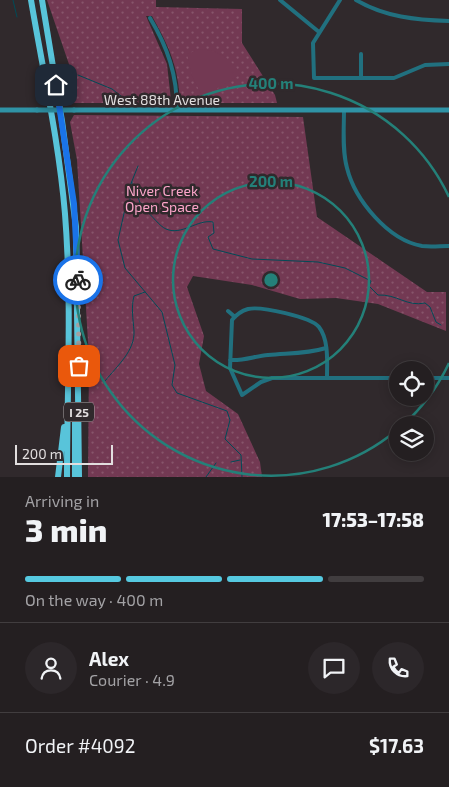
<!DOCTYPE html>
<html lang="en">
<head>
<meta charset="utf-8">
<style>
	:root { --surface:#241f21; --page:#2c272a; --text:#f1f3f6; --muted:#a3a2a5; --line:#413d3f; --accent:#56c9e0 }
	body { margin:0; font-family:"Exo 2",sans-serif; background:var(--page); color:var(--text); height:100vh; display:flex; flex-direction:column; font-size:19px; white-space:nowrap }
	* { box-sizing:border-box; margin:0 }
	p { font-size:16px; color:var(--muted) }
	.icon { flex:none; width:28px; height:28px; fill:none; stroke:currentColor; stroke-width:2; stroke-linecap:round; stroke-linejoin:round }
	.map { position:relative; height:477px; overflow:hidden }
	.sheet { display:flex; flex-direction:column; background:var(--surface); flex:1 }
	.sheet>* { flex:none }
	.fabs { position:absolute; left:389px; top:361px; display:grid; gap:10px }
	.fabs a { display:grid; place-items:center; width:45px; height:45px; border-radius:50%; background:var(--surface); box-shadow:0 2px 12px #0003,0 0 0 1px var(--line); font-size:25px }
	.scale { position:absolute; left:15px; bottom:12px; width:98px; box-sizing:border-box; padding-left:5px; border:2px solid #e2dedf; border-top:0; font-size:14px; line-height:18px; white-space:nowrap; color:#e2dedf; -webkit-text-stroke:4px #30292c; paint-order:stroke }
	.pin { position:absolute; display:grid; place-items:center; width:42px; height:42px; color:#fff; margin:-21px; border-radius:10px; box-shadow:0 2px 8px #0006 }
	.courier { position:absolute; display:grid; place-items:center; width:50px; height:50px; margin:-25px; border:4px solid #1a73e8; border-radius:50%; background:#fff; color:#222; box-shadow:0 1px 6px #0007 }
	.headline em { font-style:normal; font-weight:800 }
	.headline div { display:flex; flex-direction:column-reverse }
	.headline { display:flex; align-items:center; justify-content:space-between; height:85px; padding:0 25px }
	h1 { font-size:32px; font-weight:800; line-height:38px }
	.bar { display:grid; grid-template-columns:repeat(4,1fr); gap:8px 5px; align-content:center; height:60px; padding:0 25px }
	.bar i { height:6px; border-radius:4px; background:var(--line) }
	.bar .selected { background:var(--accent) }
	.bar p { grid-column:span 4 }
	.line { display:flex; align-items:center; gap:12px; padding:0 25px; border-top:1px solid var(--line) }
	.line div { flex:1 }
	.round { display:grid; place-items:center; flex:none; width:52px; height:52px; border-radius:26px; background:var(--page) }
	.map>svg:first-child { display:block }
	.grass { fill:url(#grass-dots) }
	.garden { fill:#733953 }
	.lines { fill:none; stroke-linecap:round; stroke-linejoin:round }
	.stream { stroke:#004b57; stroke-width:1 }
	.minor { stroke:#21707f; stroke-width:4 }
	.secondary { stroke:#2f93a6; stroke-width:5 }
	.motorway { stroke:#58c4da; stroke-width:6 }
	.secondary-bridge { stroke:#2f93a6; stroke-width:5 }
	.done { stroke:#a49fa0; stroke-width:5; stroke-dasharray:0 9 }
	.route { stroke:#1a73e8; stroke-width:6 }
	.ring { fill:none; stroke:#248079; stroke-width:2.5 }
	.labels { text-anchor:middle; dominant-baseline:central; stroke-width:5; stroke-linejoin:round; paint-order:stroke }
	.shield { fill:#30292c; stroke:#ada8a9; stroke-width:1 }
	.shield-label { font-size:12px; font-weight:bold; fill:#e2dedf }
	.street-label { font-size:14px; fill:#e2dedf; stroke:#30292c }
	.park-label { font-size:14px; fill:#fda5ca; stroke:#30292c }
	.centre { fill:#248079; stroke:#30292c; stroke-width:2.5 }
	.ring-label { font-size:15px; text-anchor:middle; font-weight:bold; fill:#248079; stroke:#30292c; stroke-width:5; stroke-linejoin:round; paint-order:stroke }
</style>
</head>
<body>
<div class="map">
<svg width="449" height="477" viewBox="0 0 449 477">
	<defs>
		<pattern id="grass-dots" width="8" height="8" patternUnits="userSpaceOnUse" patternTransform="scale(1.25)"><rect width="8" height="8" fill="#733953"/><path d="M2 2h.1M6 6h.1" fill="none" stroke="#87556b" stroke-width="1.8" stroke-linecap="round"/></pattern>
	</defs>
	<rect width="100%" height="100%" fill="#30292c"/>
	<!-- grass -->
	<path class="grass" d="M47,0H156V7L242,9V43L275,95L277,103H183L180,101C178,65 169,47 152,16H146L167,64L171,100L169,103H74L67,97L72,73Z
		M74,115L303,117L317,217L427,292H446V331L378,304L336,298L300,299L252,285L193,276L187,287L204,336L199,364L206,391L238,414L260,462L262,477H88L89,358L77,160L70,122Z"/>
	<!-- garden -->
	<path class="garden" d="M200,49C219,50 231,59 241,74L205,96L201,94L192,76L187,54Z"/>
	<g class="lines">
		<!-- stream -->
		<path class="stream" d="M13,0L17,17
			M78,75L112,89L121,96
			M138,166L130,186V201L125,209L118,240L125,268L162,312L175,365L172,385L177,393L227,411L230,420L225,439L241,455L242,477
			M132,182V190L137,194L140,203L145,205V210C152,215 159,226 166,229C182,236 197,219 213,222L214,233L208,237L213,249L252,259L318,262L345,268L371,281L369,286L378,295C397,294 407,307 425,303L430,307L436,322L441,325
			M105,381C117,366 135,351 134,331C133,318 131,308 134,296L145,292
			M231,462L240,460
			M206,477L216,463"/>
		<!-- minor -->
		<path class="minor" d="M280,0L319,32
			M340,0L313,43L314,78H394L425,65L449,64
			M356,0C385,17 416,20 449,21
			M150,18C168,48 177,75 177,110
			M361,78V54
			M344,110C344,129 342,150 347,168C355,200 388,240 422,246C431,247 440,246 449,246
			M228,311L235,317
			M230,360C244,361 255,356 268,355C289,353 306,354 326,348
			M327,377C327,362 329,340 319,327C311,317 261,306 248,309C241,311 236,315 232,320L230,368L242,395L261,382L272,378H398
			M425,378H449"/>
		<!-- secondary -->
		<path class="secondary" d="M0,110H37
			M74,110H449"/>
		<!-- motorway -->
		<path class="motorway" d="M31,0C43,71 59,142 65,214C72,302 67,390 67,477
			M42,0L62,121L76,227L79,477
			M75,476V418
			M58,477L64,427"/>
		<!-- secondary-bridge -->
		<path class="secondary-bridge" d="M37,110H74"/>
	</g>
	<g class="lines">
		<!-- done -->
		<path class="done" d="M78,280L79,366"/>
		<!-- route -->
		<path class="route" d="M56,85L74,204L78,280"/>
	</g>
	<!-- distance rings -->
	<g class="ring">
		<circle cx="271" cy="280" r="98"/>
		<path d="M449 363A196 196 0 0 1 403 425M397 430A196 196 0 1 1 449 197"/>
	</g>
	<g class="labels">
		<!-- shield labels -->
		<rect class="shield" x="64" y="402.5" width="30" height="19" rx="4"/>
		<g class="shield-label">
			<text x="79" y="412">I 25</text>
		</g>
		<!-- street labels -->
		<g class="street-label">
			<text x="162" y="99">West 88th Avenue</text>
		</g>
		<!-- park labels -->
		<g class="park-label">
			<text x="162" y="190">Niver Creek<tspan x="162" dy="16">Open Space</tspan></text>
		</g>
	</g>
	<circle cx="271" cy="280" r="8" class="centre"/>
	<g class="ring-label">
		<text x="271" y="89">400 m</text>
		<text x="271" y="187">200 m</text>
	</g>
</svg>
<div class="fabs">
<a><svg class="icon" aria-label="locate" viewBox="0 0 24 24"><circle cx="12" cy="12" r="6"/><path d="M12 2v4M12 18v4M2 12h4M18 12h4"/></svg></a>
<a><svg class="icon" aria-label="layers" viewBox="0 0 24 24"><path d="M12 4l9 5-9 5-9-5zM3 14l9 5 9-5"/></svg></a>
</div>
<div class="scale">200 m</div>
<div class="pin" style="left:79px;top:366px;background:#ea580c"><svg class="icon" aria-label="bag" viewBox="0 0 24 24"><path d="M5 8h14l-1 12H6zM9 8a3 3 0 0 1 6 0"/></svg></div>
<div class="pin" style="left:56px;top:85px;background:#1f2937"><svg class="icon" aria-label="home" viewBox="0 0 24 24"><path d="M3 11l9-7 9 7M6 9v11h12V9"/></svg></div>
<div class="courier" style="left:78px;top:280px"><svg class="icon" aria-label="bike" viewBox="0 0 24 24"><circle cx="6" cy="16" r="4"/><circle cx="18" cy="16" r="4"/><path d="M6 16l4-8h5l3 8M10 8l3 8H6M13 5h3"/></svg></div>
</div>
<section class="sheet">
<div class="headline"><div><h1>3 min</h1><p>Arriving in</p></div><em>17:53–17:58</em></div>
<div class="bar"><i class="selected"></i><i class="selected"></i><i class="selected"></i><i></i><p>On the way · 400 m</p></div>
<div class="line" style="height:90px"><a class="round"><svg class="icon" aria-label="person" viewBox="0 0 24 24"><circle cx="12" cy="8" r="4"/><path d="M4 21q1-7 8-7t8 7"/></svg></a><div><b>Alex</b><p>Courier · 4.9</p></div><a class="round"><svg class="icon" aria-label="chat" viewBox="0 0 24 24"><path d="M4 5h16v11H9l-5 4z"/></svg></a><a class="round"><svg class="icon" aria-label="phone" viewBox="0 0 24 24"><path d="M5 4h4l2 5-3 2q2 4 5 5l2-3 5 2v4C11 20 4 13 5 4z"/></svg></a></div>
<div class="line" style="height:65px"><div>Order #4092</div><b>$17.63</b></div>
</section>
</body>
</html>
